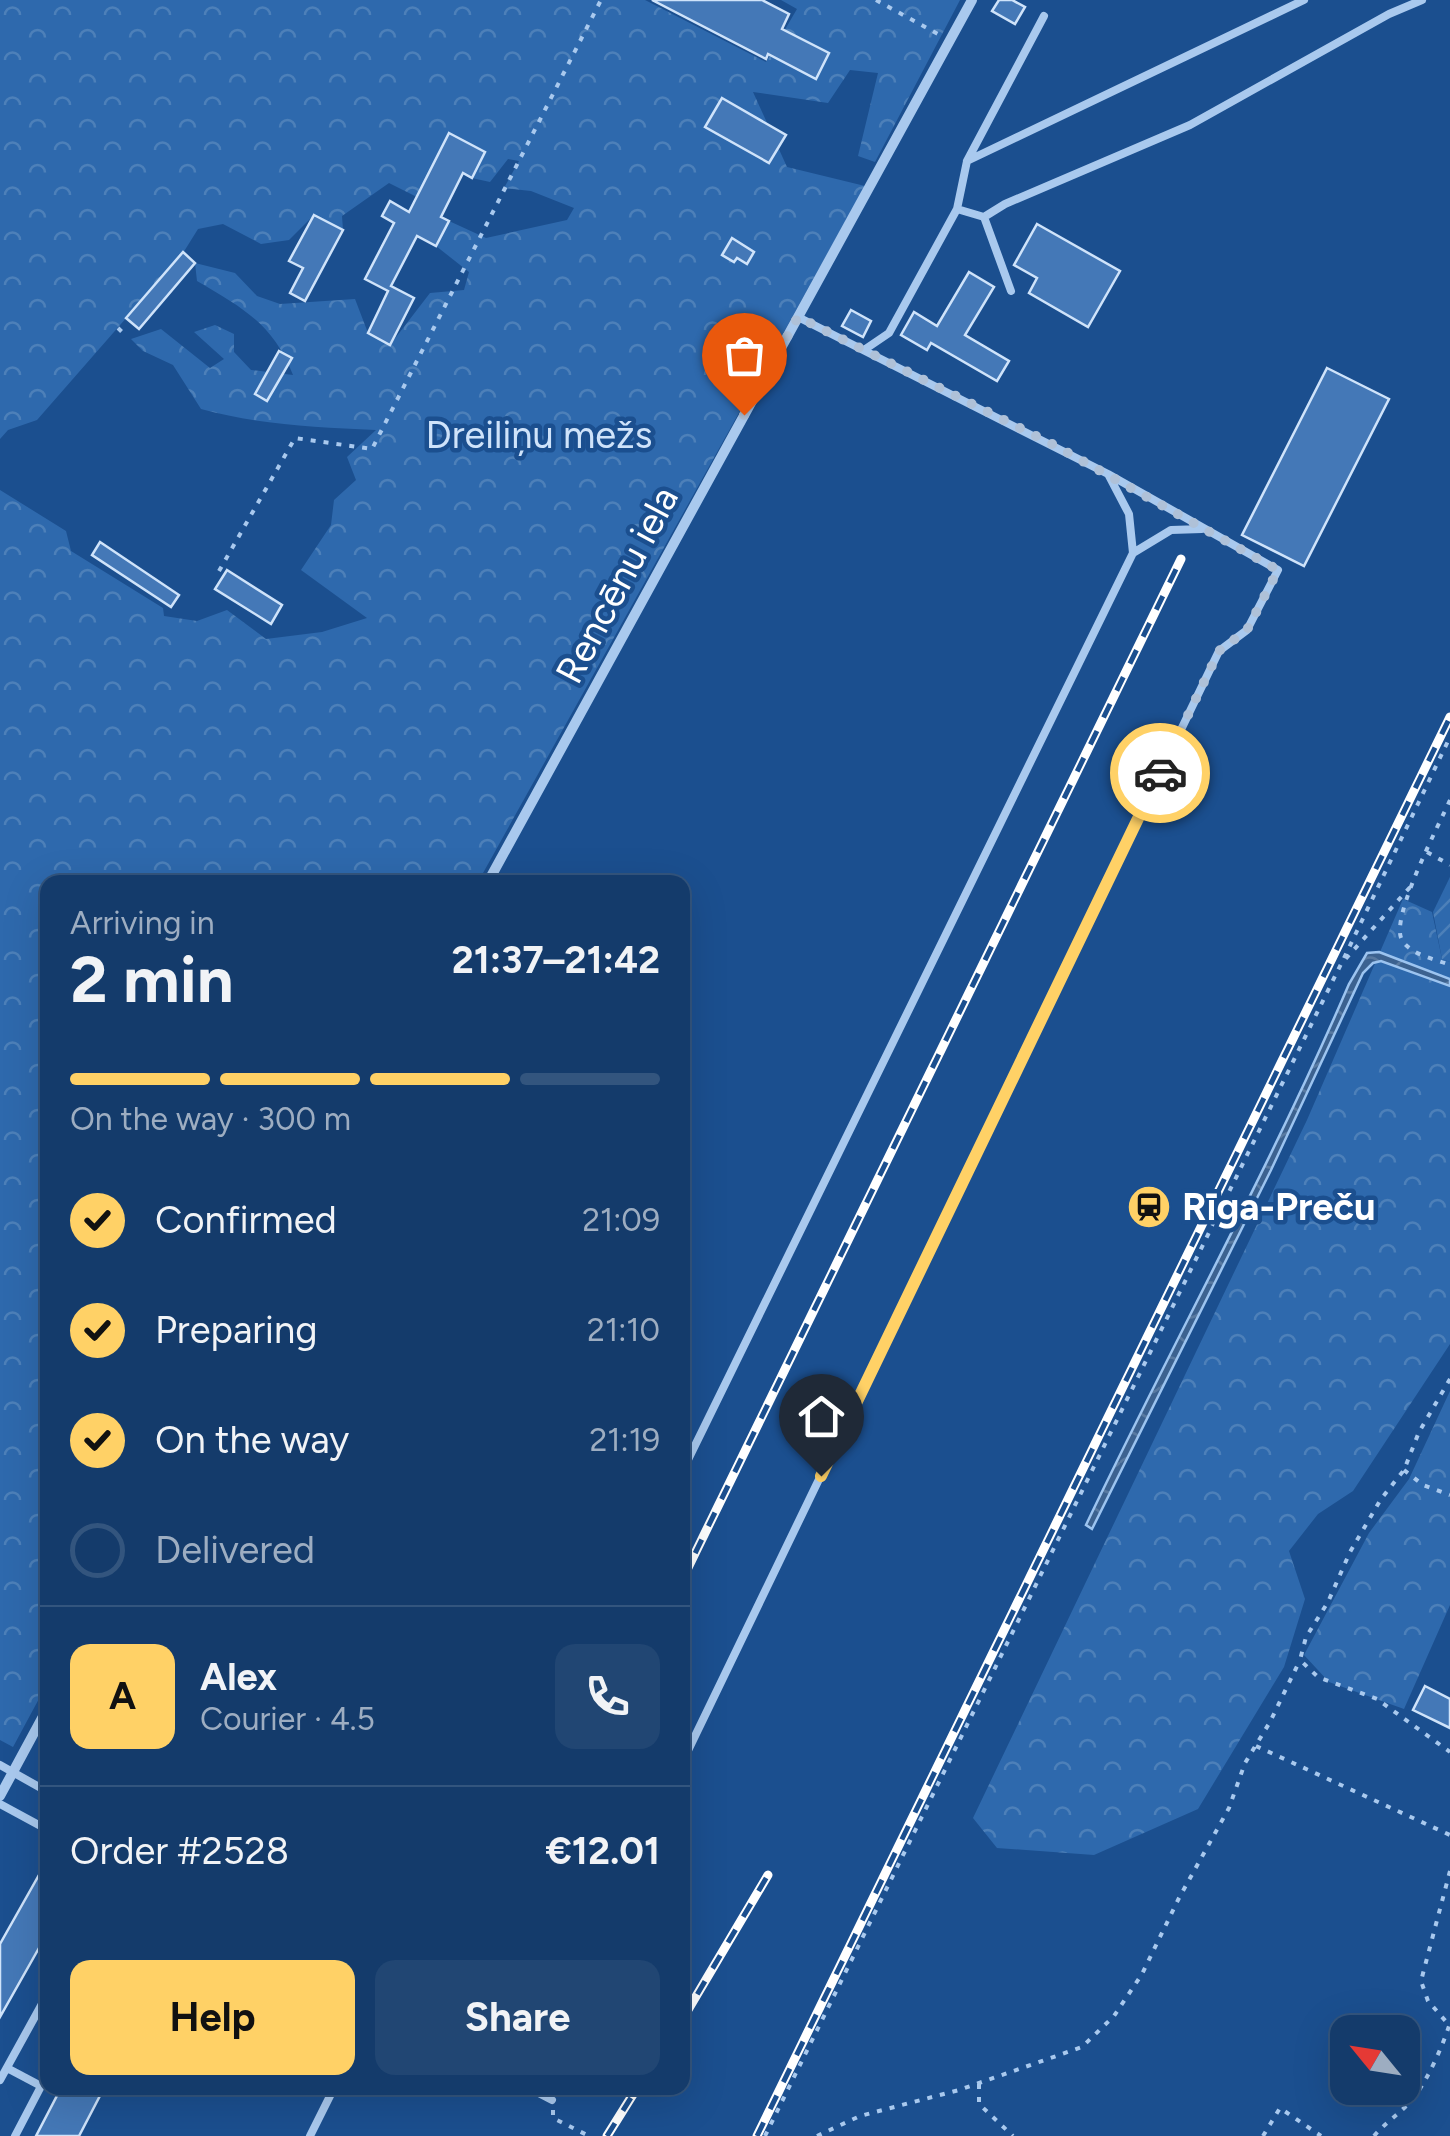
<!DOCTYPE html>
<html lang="en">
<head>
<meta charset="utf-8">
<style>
	:root { --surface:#143b6b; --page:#214673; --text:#f1f3f6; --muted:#9dadc1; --line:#33557e; --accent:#ffd166 }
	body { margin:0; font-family:Figtree,sans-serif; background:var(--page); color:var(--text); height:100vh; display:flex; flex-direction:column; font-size:38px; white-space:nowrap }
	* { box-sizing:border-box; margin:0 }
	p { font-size:32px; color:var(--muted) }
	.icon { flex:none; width:55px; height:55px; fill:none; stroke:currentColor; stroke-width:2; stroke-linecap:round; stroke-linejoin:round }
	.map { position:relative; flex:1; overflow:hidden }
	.panel { position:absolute; left:40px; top:875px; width:650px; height:1220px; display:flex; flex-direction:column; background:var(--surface); border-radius:20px; box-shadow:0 10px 40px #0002,0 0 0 2px var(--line) }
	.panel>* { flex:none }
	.needle { width:65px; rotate:300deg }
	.fabs { position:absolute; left:1330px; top:2015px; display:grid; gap:20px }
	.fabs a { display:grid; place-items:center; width:90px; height:90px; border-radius:20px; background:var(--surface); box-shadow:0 10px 40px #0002,0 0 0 2px var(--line); font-size:50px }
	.pin { position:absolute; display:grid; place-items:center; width:85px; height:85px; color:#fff; margin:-102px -42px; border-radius:50% 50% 50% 0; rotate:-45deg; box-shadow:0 0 10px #0007 }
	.pin .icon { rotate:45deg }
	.courier { position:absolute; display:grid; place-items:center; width:100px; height:100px; margin:-50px; border:8px solid #ffd166; border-radius:50%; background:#fff; color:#222; box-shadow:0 2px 12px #0007 }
	.headline em { font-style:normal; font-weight:700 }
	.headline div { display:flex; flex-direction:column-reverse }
	.headline { display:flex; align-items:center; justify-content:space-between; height:170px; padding:0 30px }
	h1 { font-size:65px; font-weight:700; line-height:75px }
	.bar { display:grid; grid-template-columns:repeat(4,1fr); gap:15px 10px; align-content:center; height:120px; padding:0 30px }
	.bar i { height:12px; border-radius:8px; background:var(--line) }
	.bar .active { background:var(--accent) }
	.bar p { grid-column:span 4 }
	.line { display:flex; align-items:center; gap:25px; padding:0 30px; border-top:2px solid var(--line) }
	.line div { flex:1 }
	.round { display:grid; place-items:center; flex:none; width:105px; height:105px; border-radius:20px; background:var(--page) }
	ol { padding:0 30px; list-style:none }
	li { display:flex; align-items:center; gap:30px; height:110px }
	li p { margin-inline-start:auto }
	li .icon { padding:10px; border-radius:50%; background:var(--accent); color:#111; stroke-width:4 }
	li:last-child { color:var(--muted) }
	li i { width:55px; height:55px; border:5px solid var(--line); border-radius:50% }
	.cta { display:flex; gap:20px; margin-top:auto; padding:20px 30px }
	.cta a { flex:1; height:115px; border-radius:20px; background:var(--accent); color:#111; font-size:40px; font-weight:700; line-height:115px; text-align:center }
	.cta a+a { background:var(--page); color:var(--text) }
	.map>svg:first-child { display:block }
	.forest { fill:url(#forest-crowns) }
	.garden { fill:url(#garden-furrows) }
	.water { fill:url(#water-waves); stroke:#9cc4f0; stroke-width:2.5 }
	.building { fill:#4478b7; stroke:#cfe3fa; stroke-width:2.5 }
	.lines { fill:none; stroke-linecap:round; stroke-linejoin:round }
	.path { stroke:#a9c9ee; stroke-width:4; stroke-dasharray:5 8; stroke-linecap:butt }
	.service { stroke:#a9c9ee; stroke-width:8 }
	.minor { stroke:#a9c9ee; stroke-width:10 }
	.rail-casing { stroke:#fff; stroke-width:9 }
	.rail { stroke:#1b4f8f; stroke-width:5; stroke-dasharray:15; stroke-linecap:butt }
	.done { stroke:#afc1d8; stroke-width:10; stroke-dasharray:0 18 }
	.route { stroke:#ffd166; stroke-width:12 }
	.labels { text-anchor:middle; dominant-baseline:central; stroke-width:9; stroke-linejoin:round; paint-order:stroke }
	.park-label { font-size:38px; fill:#cfe3fa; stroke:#1b4f8f }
	.street-label { font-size:38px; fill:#fff; stroke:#1b4f8f }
	.poi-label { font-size:38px; font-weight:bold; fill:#fff; stroke:#1b4f8f; text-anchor:start }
</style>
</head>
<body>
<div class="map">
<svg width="1450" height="2136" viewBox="0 0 1450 2136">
	<defs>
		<pattern id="forest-crowns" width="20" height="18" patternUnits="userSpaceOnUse" patternTransform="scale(2.5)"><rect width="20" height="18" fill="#2e69ad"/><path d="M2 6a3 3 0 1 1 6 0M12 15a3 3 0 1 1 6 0" fill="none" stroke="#4d80b9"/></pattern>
		<pattern id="garden-furrows" width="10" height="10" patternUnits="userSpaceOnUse" patternTransform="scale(2.5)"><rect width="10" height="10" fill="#2e69ad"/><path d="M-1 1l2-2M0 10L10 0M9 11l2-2" fill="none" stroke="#4d80b9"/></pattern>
		<pattern id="water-waves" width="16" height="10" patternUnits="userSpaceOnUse" patternTransform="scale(2.5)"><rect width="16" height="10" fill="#3c6290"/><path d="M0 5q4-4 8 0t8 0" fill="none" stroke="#597aa1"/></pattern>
	</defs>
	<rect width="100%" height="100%" fill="#1b4f8f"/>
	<!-- forest -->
	<path class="forest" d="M0,0H645L766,62L797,9L781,0H960L875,162L858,156L878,73L850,70L828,103L753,92L787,167L865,186L478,882H48V1682L13,1747L0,1740V490L66,531L71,551L163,608L164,616L197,621L227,610L266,639L322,632L367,618L301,570L331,525L334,500L356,480L347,457L376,430C316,427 259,425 201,409L173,365L143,351L131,339L161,329L210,368L224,359L194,332L215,325L234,334V352L251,370L293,375C273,324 243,308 197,281L195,263L235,273L257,296L280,304L355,299L368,333L390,345L430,293L464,290L469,272L436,246L449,221L486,238L567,220L574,208L531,191L504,188L519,161L508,159L490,182L472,178L485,151L450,133L417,197L389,183L342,216L343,230L314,215L289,240L261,244L223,224L198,229L183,253L37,420L8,430L0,439Z
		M1403,899L1432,912L1442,959L1450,962V1344L1353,1491L1318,1514L1289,1551L1305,1599L1284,1667L1198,1809L1094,1855L997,1848L973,1818L1307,1120Z
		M1450,1391V1605L1404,1709L1329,1682L1304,1655L1369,1533L1409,1479Z"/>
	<!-- garden -->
	<path class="garden" d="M1450,877V962L1442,959L1433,912Z"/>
	<!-- water -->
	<path class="water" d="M1379,952L1450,979V986L1381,961L1373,963L1363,973L1271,1170L1092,1529L1086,1525C1172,1344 1270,1168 1349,984L1367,953Z"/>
	<!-- building -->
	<path class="building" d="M652,0H762L789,14L782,29L829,53L816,79L768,54L766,59Z
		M999,0H1012L1025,7L1015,24L992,11Z
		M722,98L786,135L769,163L705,127Z
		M449,133L485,152L472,178L463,173L441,217L449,221L436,246L417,236L391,286L414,298L390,345L368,333L388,291L365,279L394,223L382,216L390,201L409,212Z
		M314,215L343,230L305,301L290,293L303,268L289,261Z
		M1037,224L1120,271L1088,327L1029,293L1037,278L1014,265Z
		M732,238L754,252L747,264L737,258L734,262L722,255Z
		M183,252L195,263L139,329L126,318Z
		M969,272L994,287L965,335L1009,361L997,381L931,343L927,350L901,335L914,312L937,326Z
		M851,310L871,321L863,337L842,326Z
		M279,351L292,358L267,401L255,394Z
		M1327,368L1389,399L1304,566L1242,535Z
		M100,542L179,595L171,607L92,555Z
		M227,570L282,605L271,624L215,589Z
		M1425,1686L1450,1699V1728L1413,1710Z
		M48,1859V1932L0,2017V1944Z
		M61,2088H104L79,2136H36Z"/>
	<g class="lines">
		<!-- path -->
		<path class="path" d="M876,0L938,34
			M118,328L125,335
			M219,571L295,438L372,449L601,0
			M1450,800C1440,823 1389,919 1402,940C1411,955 1435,959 1450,965
			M1427,852L1450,865
			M1344,958L1450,737
			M1450,1379L1419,1432L1404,1470L1381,1499L1350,1552L1328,1602L1306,1637L1300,1660L1318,1677L1377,1699L1450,1752
			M1404,1470L1423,1485L1450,1495
			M1256,1746L1450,1835
			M1450,1871L1421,1981L1428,2001L1450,2026
			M979,2084V2104L1013,2136
			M553,2110V2118L589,2136
			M765,2136L1341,964L1412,885
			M817,2136L860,2116L959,2090L1082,2047L1114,2016L1142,1974L1179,1898L1229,1808L1245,1763L1270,1722L1300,1660
			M1263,2136L1280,2108L1321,2136
			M1374,2136C1385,2123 1398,2115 1409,2103C1424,2088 1442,2048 1449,2026"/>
		<!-- service -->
		<path class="service" d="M967,161L1304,0
			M957,209L984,217L1005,204L1190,125L1389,14L1422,0
			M984,217L1011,291
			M864,350L889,333L957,209L967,161L1044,16
			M1133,553L1171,530L1202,529
			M682,1472L1133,553L1129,514L1108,474L798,317
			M682,1763L1219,651L1247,630L1278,570L1108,474
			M0,1765L48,1792
			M0,1804L48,1830
			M7,2068L41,2086
			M0,2080L48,1993
			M529,2088L552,2100
			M15,2136L48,2073
			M310,2136L334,2088"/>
		<!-- minor -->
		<path class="minor" d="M488,882L972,0
			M0,1796L48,1707"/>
		<!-- rail casing -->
		<g class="rail-casing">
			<path id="rail" d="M682,1580L1181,559
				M682,2020L768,1875
				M607,2136L637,2088
				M757,2136L1450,717"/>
		</g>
		<!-- rail -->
		<use href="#rail" class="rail"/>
	</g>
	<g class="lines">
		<!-- done -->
		<path class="done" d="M744,415L798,317L1052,444L1278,570L1247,630L1219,651L1160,773"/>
		<!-- route -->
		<path class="route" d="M821,1476L1160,773"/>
	</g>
	<!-- icons -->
	<defs>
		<g id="station-disc" transform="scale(2.25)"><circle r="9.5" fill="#ffd166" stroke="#1b4f8f"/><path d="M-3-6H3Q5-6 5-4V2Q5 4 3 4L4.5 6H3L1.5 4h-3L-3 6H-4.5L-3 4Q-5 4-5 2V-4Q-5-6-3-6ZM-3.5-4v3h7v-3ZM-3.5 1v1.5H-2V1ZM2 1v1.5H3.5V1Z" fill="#111"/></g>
	</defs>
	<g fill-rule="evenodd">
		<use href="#station-disc" x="1149" y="1207"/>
	</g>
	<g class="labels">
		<!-- park labels -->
		<g class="park-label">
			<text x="539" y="435">Dreiliņu mežs</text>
		</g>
		<!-- street labels -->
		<g class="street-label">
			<text transform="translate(617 585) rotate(-62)">Rencēnu iela</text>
		</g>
		<!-- poi labels -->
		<g class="poi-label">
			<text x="1182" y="1207">Rīga-Preču</text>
		</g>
	</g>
</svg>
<div class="fabs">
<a><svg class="needle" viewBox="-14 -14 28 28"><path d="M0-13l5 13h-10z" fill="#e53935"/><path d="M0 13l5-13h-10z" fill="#9dadc1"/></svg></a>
</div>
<div class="pin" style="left:744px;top:415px;background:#ea580c"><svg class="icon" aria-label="bag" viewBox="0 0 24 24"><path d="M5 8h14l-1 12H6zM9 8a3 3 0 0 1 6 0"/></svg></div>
<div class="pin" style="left:821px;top:1476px;background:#1f2937"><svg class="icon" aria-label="home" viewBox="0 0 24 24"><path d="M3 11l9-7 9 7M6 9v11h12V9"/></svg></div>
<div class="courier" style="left:1160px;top:773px"><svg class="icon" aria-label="car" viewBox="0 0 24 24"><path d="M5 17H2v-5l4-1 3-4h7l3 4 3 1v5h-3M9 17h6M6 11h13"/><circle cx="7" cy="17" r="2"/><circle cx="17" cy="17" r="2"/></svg></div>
<section class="panel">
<div class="headline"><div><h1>2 min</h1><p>Arriving in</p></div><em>21:37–21:42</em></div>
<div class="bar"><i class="active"></i><i class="active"></i><i class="active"></i><i></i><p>On the way · 300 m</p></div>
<ol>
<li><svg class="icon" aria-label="check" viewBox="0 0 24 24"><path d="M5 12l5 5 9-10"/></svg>Confirmed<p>21:09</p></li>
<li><svg class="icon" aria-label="check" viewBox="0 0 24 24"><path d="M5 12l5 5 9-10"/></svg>Preparing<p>21:10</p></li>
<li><svg class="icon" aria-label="check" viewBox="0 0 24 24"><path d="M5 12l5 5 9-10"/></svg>On the way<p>21:19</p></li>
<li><i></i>Delivered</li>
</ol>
<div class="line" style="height:180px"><b class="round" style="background:var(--accent);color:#111">A</b><div><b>Alex</b><p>Courier · 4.5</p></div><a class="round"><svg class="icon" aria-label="phone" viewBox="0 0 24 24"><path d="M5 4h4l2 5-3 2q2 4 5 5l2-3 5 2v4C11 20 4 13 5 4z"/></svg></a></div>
<div class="line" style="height:130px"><div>Order #2528</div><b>€12.01</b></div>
<div class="cta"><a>Help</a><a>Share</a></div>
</section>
</div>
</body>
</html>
